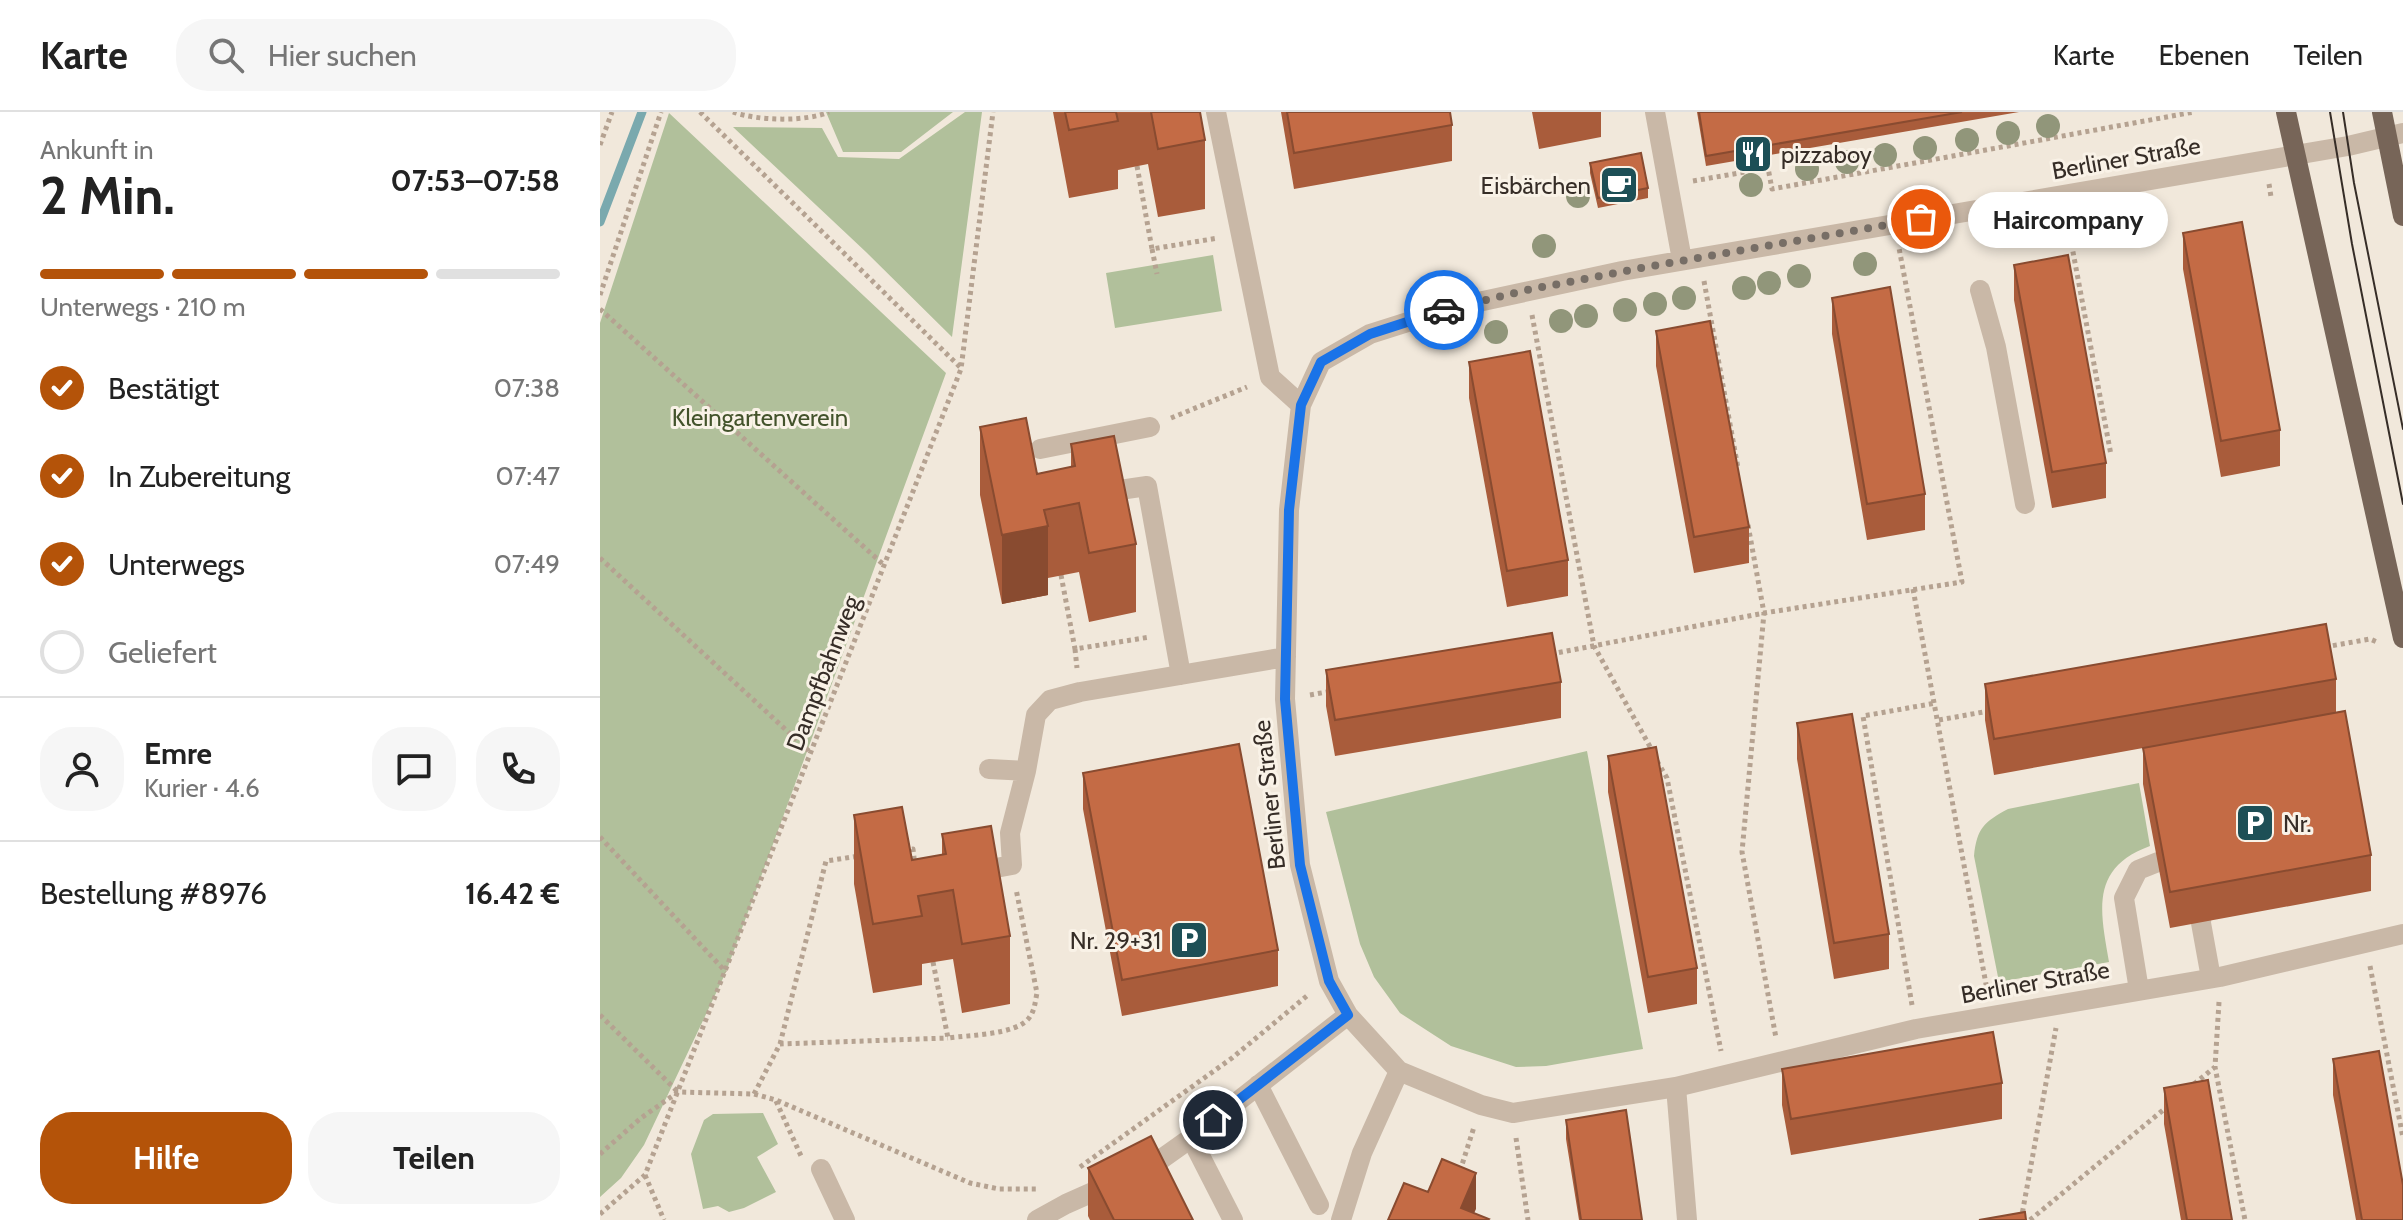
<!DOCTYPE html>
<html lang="de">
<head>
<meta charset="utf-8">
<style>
	:root { --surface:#fff; --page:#f6f6f6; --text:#222; --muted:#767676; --line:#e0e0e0; --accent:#b45309 }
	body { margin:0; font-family:Cabin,sans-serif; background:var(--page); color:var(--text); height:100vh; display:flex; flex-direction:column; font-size:30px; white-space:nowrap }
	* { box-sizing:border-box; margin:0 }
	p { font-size:26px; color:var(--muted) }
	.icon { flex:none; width:44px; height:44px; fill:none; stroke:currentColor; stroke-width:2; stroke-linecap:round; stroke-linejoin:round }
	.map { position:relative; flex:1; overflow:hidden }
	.sheet { display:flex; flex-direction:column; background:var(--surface); width:600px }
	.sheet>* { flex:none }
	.pin { position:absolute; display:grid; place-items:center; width:68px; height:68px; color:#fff; margin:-34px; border:4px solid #fff; border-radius:50%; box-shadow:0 2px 8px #0007 }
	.courier { position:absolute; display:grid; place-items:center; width:80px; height:80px; margin:-40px; border:6px solid #1a73e8; border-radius:50%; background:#fff; color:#222; box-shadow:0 2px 10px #0007 }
	.bubble { position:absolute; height:56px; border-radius:28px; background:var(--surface); box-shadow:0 4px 12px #0003; font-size:26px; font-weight:700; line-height:56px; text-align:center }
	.overview em { font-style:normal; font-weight:700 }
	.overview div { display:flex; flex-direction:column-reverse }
	.overview { display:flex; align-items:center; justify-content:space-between; height:136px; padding:0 40px }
	h1 { font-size:52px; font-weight:700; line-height:60px }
	.bar { display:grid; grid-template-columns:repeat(4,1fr); gap:12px 8px; align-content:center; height:96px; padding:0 40px }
	.bar i { height:10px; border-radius:6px; background:var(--line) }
	.bar .current { background:var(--accent) }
	.bar p { grid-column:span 4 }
	.line { display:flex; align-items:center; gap:20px; padding:0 40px; border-top:2px solid var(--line) }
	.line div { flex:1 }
	.round { display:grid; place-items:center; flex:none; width:84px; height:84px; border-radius:32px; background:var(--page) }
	ol { padding:0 40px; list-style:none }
	li { display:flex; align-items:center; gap:24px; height:88px }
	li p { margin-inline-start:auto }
	li .icon { padding:8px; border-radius:50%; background:var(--accent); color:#fff; stroke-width:4 }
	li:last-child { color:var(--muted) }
	li i { width:44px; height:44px; border:4px solid var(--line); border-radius:50% }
	.primary-button { display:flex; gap:16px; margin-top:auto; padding:16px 40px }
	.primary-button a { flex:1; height:92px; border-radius:32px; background:var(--accent); color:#fff; font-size:32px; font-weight:700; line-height:92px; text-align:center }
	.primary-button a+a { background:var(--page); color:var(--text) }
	header { display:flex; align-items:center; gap:48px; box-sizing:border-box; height:112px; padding:0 40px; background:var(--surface); border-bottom:2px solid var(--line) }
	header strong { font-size:38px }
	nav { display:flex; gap:44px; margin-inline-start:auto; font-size:28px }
	.search { width:560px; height:72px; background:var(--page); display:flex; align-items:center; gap:20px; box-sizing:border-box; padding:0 28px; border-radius:32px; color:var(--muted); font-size:30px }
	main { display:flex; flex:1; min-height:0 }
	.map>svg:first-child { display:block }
	.green { fill:#b1c09b }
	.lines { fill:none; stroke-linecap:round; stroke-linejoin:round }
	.stream { stroke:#7aa9ae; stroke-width:9 }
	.path { stroke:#b5a291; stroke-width:5; stroke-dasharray:4 4; stroke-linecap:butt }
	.minor { stroke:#c9b8a7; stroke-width:20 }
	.major { stroke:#776558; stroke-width:20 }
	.tram { stroke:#362d27; stroke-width:2 }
	.tree { fill:#91967a }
	.wall { fill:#a95c3b }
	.shaded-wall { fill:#894b30 }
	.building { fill:#c46b45; stroke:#894b30; stroke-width:2 }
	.done { stroke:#776e66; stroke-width:8; stroke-dasharray:0 14.4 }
	.route { stroke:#1a73e8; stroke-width:10 }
	.labels { text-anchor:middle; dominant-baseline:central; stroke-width:6; stroke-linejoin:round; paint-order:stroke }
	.poi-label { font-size:24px; fill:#362d27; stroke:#f9f2e7; text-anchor:start }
	.street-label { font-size:24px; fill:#362d27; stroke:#f9f2e7 }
	.park-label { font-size:24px; fill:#43532b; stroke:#f9f2e7 }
</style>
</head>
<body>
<header>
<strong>Karte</strong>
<div class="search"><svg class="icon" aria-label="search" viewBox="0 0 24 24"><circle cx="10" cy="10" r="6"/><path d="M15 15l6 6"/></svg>Hier suchen</div>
<nav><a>Karte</a><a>Ebenen</a><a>Teilen</a></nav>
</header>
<main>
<section class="sheet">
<div class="overview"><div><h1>2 Min.</h1><p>Ankunft in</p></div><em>07:53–07:58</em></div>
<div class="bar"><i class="current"></i><i class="current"></i><i class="current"></i><i></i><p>Unterwegs · 210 m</p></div>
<ol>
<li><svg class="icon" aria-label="check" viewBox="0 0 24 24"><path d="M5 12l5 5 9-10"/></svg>Bestätigt<p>07:38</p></li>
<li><svg class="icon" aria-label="check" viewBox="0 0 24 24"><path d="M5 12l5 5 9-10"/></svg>In Zubereitung<p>07:47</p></li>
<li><svg class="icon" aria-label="check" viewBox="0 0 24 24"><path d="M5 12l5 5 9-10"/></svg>Unterwegs<p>07:49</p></li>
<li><i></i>Geliefert</li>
</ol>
<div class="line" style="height:144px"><a class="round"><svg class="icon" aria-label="person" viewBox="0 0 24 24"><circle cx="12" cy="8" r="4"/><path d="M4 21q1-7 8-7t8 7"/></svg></a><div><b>Emre</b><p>Kurier · 4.6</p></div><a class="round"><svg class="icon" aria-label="chat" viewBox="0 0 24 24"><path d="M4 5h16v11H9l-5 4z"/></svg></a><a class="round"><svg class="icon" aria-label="phone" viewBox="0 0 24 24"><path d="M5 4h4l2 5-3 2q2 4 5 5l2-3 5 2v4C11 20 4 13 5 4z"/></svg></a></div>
<div class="line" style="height:104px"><div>Bestellung #8976</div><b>16.42 €</b></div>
<div class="primary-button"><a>Hilfe</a><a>Teilen</a></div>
</section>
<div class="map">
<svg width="1803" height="1108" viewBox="0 0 1803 1108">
	<rect width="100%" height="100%" fill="#f1e8db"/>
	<!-- green -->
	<path class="green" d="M226,0H353L301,40H243Z
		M365,0H382L352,225L266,140L133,15L222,16L238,45L299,47Z
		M69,1L346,261L126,860L44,1033L21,1066L0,1085V211Z
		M613,143L622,199L515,216L506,161Z
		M987,639L1043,937L946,954L916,955L851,934L800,901L774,865L760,832L726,700Z
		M1539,671L1550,734C1490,756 1500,798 1509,850L1399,870L1374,744C1377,716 1384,710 1408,697Z
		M163,1001L178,1032L157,1045L176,1080L144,1096L129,1100L118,1094L103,1097L91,1042L104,1008L113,1002Z"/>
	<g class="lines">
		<!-- stream -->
		<path class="stream" d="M0,110L42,0"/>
		<!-- path -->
		<path class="path" d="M100,0L361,256
			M133,0C158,9 205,10 229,0
			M0,33L12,0
			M537,54L552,137L618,126
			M1093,69L1168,56L1172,77L1594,0
			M1669,72L1671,85
			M1467,108L1511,343
			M552,137L557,162
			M1104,169L1138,356
			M0,183L61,0
			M0,197L285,454
			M932,203L994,534L1053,640
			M571,306L647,275
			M1148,413L1164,501L1142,740L1176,926
			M0,446L211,641
			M461,463L475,537L550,525
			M1313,477L1388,883
			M1725,535L1770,527L1777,530
			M475,537L477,556
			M951,542L1164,501L1362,470L1299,136
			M710,583L732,579
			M1339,608L1389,599
			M1057,649L1067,666L1121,939
			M0,725L126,860
			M304,738L313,737L315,754
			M333,850L348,926C369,923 416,923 429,906C435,898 435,890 437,881L416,777
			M1770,854L1803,1026
			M1619,890L1615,955L1645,1108
			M1312,893L1263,604L1336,591
			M0,903L78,980
			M180,932L226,749L259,744
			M1594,972L1615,955
			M154,982L180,932L348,926
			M176,989L202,1046
			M916,1026L928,1108
			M0,1042L41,1006L78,980L154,982L176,988L370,1071L399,1077H436
			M480,1055L632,946L708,883
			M860,1059L874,1015
			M45,1063L64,1108
			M0,1102L45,1063L361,257L393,0
			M1421,1108L1456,916
			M1430,1108L1568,994"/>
		<!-- minor -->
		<path class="minor" d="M616,0L670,265L701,293
			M1055,0L1082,148
			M1803,21L1748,34L1022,159L855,195L770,222L721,250L701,293L689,398L685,587L700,753L729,869L748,903L799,959L881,993L913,1001L1076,975L1316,917L1620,865L1803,822
			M1380,178L1396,235L1425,392
			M497,327L506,380L547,374L581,563
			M440,337L550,315
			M389,657L426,659
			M374,760L412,753L410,721L426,659L436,603L450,588L480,580L686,545
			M1602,799L1601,811L1611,866
			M1539,878L1524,786L1538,758L1558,750
			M658,973L719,1093
			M1076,975L1087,1108
			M591,1026L633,1108
			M221,1057L245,1108
			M541,1059L553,1053L591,1026L748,903
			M437,1108L466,1092L511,1072
			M741,1108L762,1041L799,959"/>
		<!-- major -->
		<path class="major" d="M1686,0L1803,526
			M1782,0L1803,104"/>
		<!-- tram -->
		<path class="tram" d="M1730,0L1752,132L1803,392
			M1743,0L1754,71L1803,317"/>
	</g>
	<!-- trees -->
	<g class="tree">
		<circle cx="1448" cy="14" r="12"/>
		<circle cx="1408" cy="21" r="12"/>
		<circle cx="1367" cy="28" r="12"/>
		<circle cx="1325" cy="36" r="12"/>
		<circle cx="1285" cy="43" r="12"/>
		<circle cx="1247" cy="50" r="12"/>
		<circle cx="1207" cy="57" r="12"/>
		<circle cx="1151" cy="73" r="12"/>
		<circle cx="978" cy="84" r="12"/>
		<circle cx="944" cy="134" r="12"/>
		<circle cx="1265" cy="152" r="12"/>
		<circle cx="1199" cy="164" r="12"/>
		<circle cx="1169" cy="171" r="12"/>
		<circle cx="1144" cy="176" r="12"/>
		<circle cx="1084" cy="186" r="12"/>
		<circle cx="1055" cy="192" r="12"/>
		<circle cx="1025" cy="198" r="12"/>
		<circle cx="986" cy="204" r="12"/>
		<circle cx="961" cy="209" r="12"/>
		<circle cx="896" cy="220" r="12"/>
	</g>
	<!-- wall -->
	<path class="wall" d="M453,0H600L605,28V97L558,105L548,52L518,58V77L469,86Z
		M681,0H850L852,13V49L694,77Z
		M932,0H1001V25L939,37Z
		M1097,0H1419L1106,54Z
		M990,51L1048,76V86L998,96L990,61Z
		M1583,121L1680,318V354L1621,365L1583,157Z
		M1414,153L1506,351V386L1452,396L1414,188Z
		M1232,186L1325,382V418L1267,428L1232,222Z
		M1056,219L1149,415V451L1094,461L1056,254Z
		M869,250L968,448V484L907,495L869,286Z
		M380,315L437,362L471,355V332L536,432V500L489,510L479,460L448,466V483L402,492L380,383Z
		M726,558L961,570V606L735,644L726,594Z
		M1736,567V600L1771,743V779L1570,816L1543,672V636L1394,663L1385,608V572Z
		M1197,611L1289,822V857L1234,867L1197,647Z
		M1008,644L1097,856V892L1048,901L1008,680Z
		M483,661L678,838V874L522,904L483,697Z
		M254,703L312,748L342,743V722L410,824V892L362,901L353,847L322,852V873L273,881L254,772Z
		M1733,947L1803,1108H1756L1733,983Z
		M1182,957L1402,971V1007L1191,1043L1182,993Z
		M1564,976L1632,1108H1581L1564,1012Z
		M966,1008L1042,1108H979L966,1027Z
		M488,1056L593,1108H490L488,1104Z"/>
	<!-- shaded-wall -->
	<path class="shaded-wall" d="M448,414V483L402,492V423Z
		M876,1061V1097L871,1108L861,1096Z"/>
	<!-- building -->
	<path class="building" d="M465,0H516L518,9L469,18Z
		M551,0H600L605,28L558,37Z
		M687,0H850L852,13L694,41Z
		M1099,0H1362L1106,44Z
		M1041,41L1048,76L998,86L990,51Z
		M1642,110L1680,318L1621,329L1583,121Z
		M1468,143L1506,351L1452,360L1414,153Z
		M1290,175L1325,382L1267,392L1232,186Z
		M1110,209L1149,415L1094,425L1056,219Z
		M930,239L968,448L907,459L869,250Z
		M426,306L437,362L475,354L471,332L514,324L536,432L489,441L479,391L444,398L448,414L402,423L380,315Z
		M1726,512L1736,567L1394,627L1385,572Z
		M952,521L961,570L735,608L726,558Z
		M1745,599L1771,743L1570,780L1543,636Z
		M1252,602L1289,822L1234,831L1197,611Z
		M639,632L678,838L522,868L483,661Z
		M1056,635L1097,856L1048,865L1008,644Z
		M302,695L312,748L346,742L342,722L391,714L410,824L362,832L353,778L318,784L322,804L273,812L254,703Z
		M1393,920L1402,971L1191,1007L1182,957Z
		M1779,939L1803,1073V1108H1762L1733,947Z
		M1608,968L1632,1108H1587L1564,976Z
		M1026,998L1042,1108H981L966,1008Z
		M551,1024L593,1108H514L488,1056Z
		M842,1047L876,1061L861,1096L889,1107L888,1108H788L804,1071L828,1080Z
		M1425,1100L1426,1108H1379Z"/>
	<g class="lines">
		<!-- done -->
		<path class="done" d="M844,198L927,178L1052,154L1321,107"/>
		<!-- route -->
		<path class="route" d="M613,1008L748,903L729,869L700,753L685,587L689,398L701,293L721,250L770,222L844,198"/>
	</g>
	<!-- icons -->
	<defs>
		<g id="restaurant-square" transform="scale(2)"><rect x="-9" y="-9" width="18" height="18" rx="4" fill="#1d4f56" stroke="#f9f2e7"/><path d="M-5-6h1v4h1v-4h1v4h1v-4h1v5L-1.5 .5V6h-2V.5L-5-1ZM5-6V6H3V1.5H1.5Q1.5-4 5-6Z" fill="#fff"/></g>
		<g id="cafe-square" transform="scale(2)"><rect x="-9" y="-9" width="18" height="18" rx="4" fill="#1d4f56" stroke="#f9f2e7"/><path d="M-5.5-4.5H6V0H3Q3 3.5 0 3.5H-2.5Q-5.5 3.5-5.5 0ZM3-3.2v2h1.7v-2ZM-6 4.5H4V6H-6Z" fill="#fff"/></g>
		<g id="parking-square" transform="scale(2)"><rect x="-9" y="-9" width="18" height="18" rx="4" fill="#1d4f56" stroke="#f9f2e7"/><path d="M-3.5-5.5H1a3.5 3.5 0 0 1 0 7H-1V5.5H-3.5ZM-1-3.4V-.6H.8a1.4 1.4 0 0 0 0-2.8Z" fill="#fff"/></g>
	</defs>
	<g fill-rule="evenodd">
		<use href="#restaurant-square" x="1153" y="42"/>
		<use href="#cafe-square" x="1019" y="73"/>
		<use href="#parking-square" x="1655" y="711"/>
		<use href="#parking-square" x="589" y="828"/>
	</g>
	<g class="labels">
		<!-- poi labels -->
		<g class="poi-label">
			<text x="1181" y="42">pizzaboy</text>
			<text x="991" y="73" text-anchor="end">Eisbärchen</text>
			<text x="1683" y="711">Nr.</text>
			<text x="561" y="828" text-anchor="end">Nr. 29+31</text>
		</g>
		<!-- street labels -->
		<g class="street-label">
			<text transform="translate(1526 46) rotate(-10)">Berliner Straße</text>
			<text transform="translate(223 561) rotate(-69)">Dampfbahnweg</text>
			<text transform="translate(669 683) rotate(-96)">Berliner Straße</text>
			<text transform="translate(1435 870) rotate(-10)">Berliner Straße</text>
		</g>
		<!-- park labels -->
		<g class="park-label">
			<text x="160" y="305">Kleingartenverein</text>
		</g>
	</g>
</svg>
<div class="pin" style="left:1321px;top:107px;background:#ea580c"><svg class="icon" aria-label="bag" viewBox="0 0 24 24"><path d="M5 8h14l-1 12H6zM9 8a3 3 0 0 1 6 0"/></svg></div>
<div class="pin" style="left:613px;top:1008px;background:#1f2937"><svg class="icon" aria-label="home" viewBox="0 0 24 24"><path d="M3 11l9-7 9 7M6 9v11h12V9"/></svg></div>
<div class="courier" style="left:844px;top:198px"><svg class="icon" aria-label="car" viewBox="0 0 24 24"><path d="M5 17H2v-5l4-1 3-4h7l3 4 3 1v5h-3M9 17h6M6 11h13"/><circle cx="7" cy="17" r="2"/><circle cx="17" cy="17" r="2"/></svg></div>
<div class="bubble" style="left:1368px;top:80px;width:200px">Haircompany</div>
</div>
</main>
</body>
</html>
